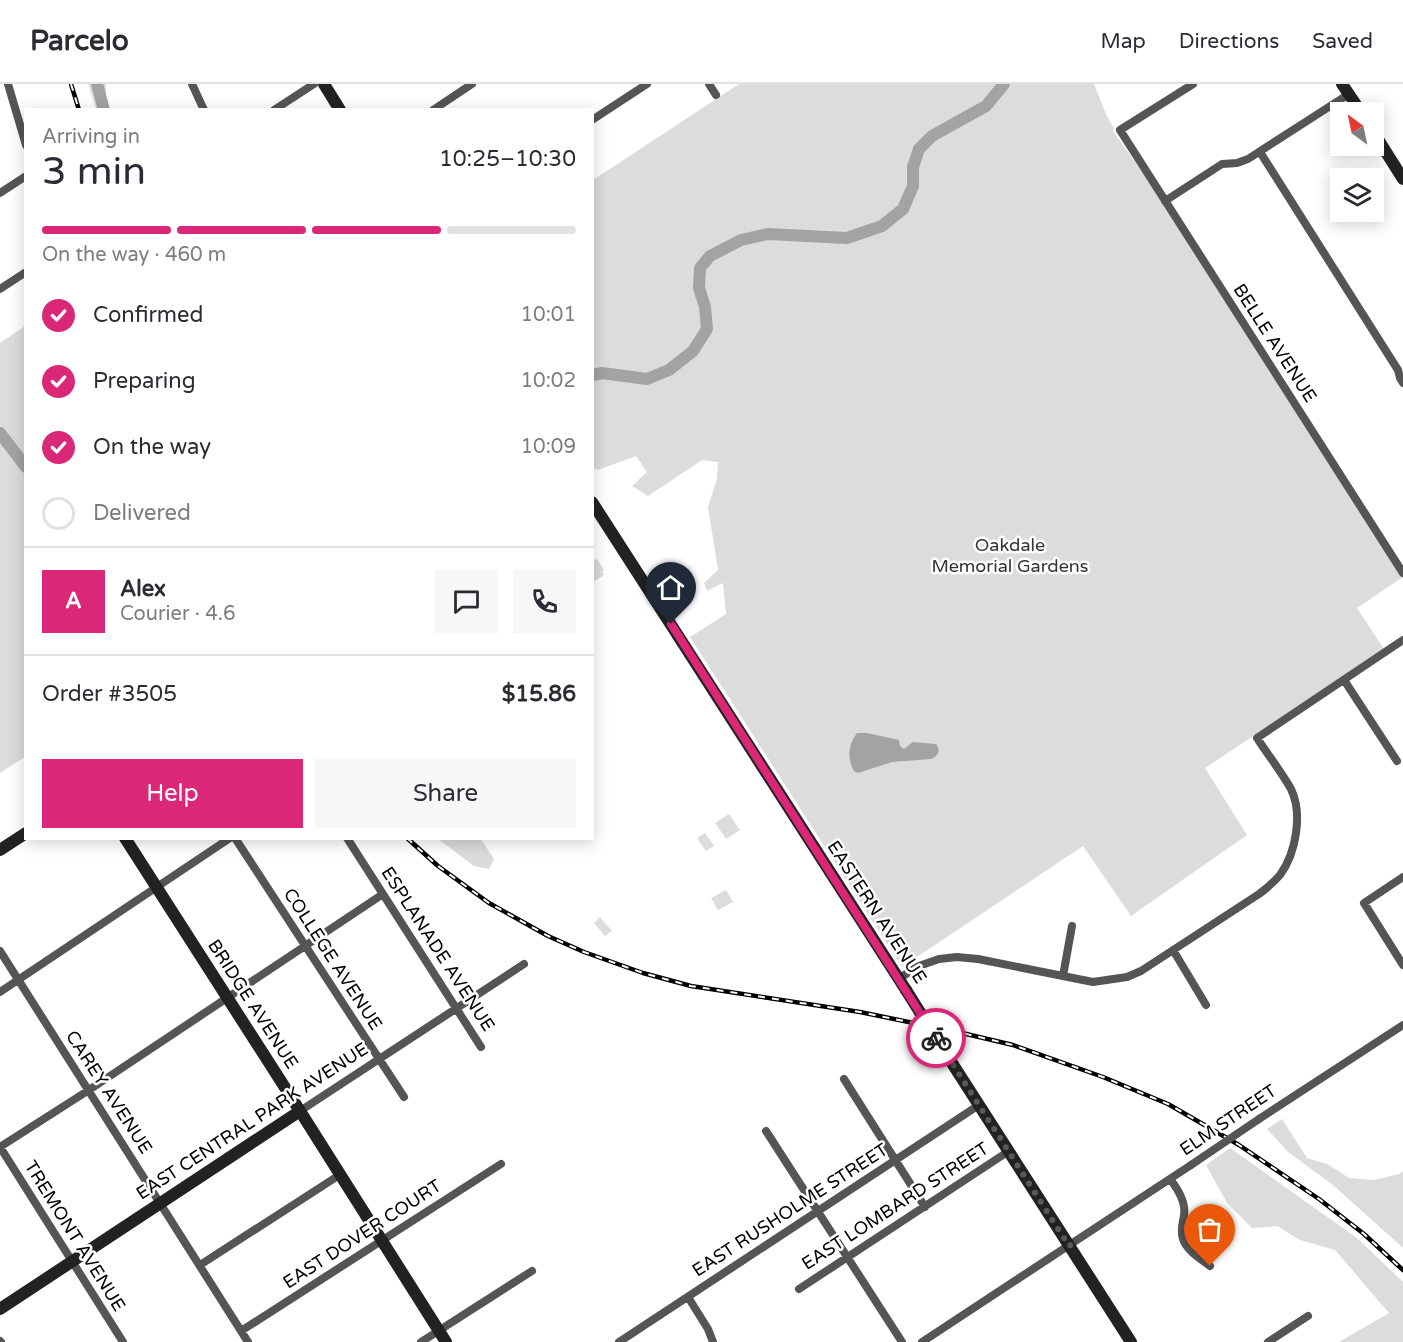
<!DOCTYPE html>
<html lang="en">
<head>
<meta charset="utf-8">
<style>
	:root { --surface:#fff; --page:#f7f7f7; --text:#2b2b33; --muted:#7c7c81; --line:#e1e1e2; --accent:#db2777 }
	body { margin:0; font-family:"Varela Round",sans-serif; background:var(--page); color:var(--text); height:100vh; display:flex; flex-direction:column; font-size:22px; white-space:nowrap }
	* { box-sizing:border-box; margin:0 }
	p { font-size:20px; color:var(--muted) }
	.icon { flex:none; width:33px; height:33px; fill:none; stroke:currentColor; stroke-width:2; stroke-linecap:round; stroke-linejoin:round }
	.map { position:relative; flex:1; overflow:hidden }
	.sheet { position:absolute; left:24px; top:24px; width:570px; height:732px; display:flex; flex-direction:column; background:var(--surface); border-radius:0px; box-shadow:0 3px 15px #0003 }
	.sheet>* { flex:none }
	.needle { width:39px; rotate:327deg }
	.tools { position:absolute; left:1330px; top:18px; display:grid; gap:12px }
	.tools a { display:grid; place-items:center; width:54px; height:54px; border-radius:0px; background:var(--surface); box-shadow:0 3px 15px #0003; font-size:30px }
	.pin { position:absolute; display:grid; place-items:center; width:51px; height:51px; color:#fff; margin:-62px -26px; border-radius:50% 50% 50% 0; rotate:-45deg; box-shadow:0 0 6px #0007 }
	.pin .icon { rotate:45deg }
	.courier { position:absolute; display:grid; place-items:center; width:60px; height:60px; margin:-30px; border:4px solid #db2777; border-radius:50%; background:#fff; color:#222; box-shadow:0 2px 8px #0007 }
	.head em { font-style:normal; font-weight:600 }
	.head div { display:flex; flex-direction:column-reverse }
	.head { display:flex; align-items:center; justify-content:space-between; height:102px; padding:0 18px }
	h1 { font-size:39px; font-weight:600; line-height:45px }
	.bar { display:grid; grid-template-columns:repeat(4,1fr); gap:9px 6px; align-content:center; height:72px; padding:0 18px }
	.bar i { height:8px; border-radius:4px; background:var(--line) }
	.bar .on { background:var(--accent) }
	.bar p { grid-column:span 4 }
	.line { display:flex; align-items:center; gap:15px; padding:0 18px; border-top:2px solid var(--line) }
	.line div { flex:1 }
	.round { display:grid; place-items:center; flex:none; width:63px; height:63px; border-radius:0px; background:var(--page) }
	ol { padding:0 18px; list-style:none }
	li { display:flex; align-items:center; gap:18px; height:66px }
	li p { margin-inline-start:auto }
	li .icon { padding:6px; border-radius:50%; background:var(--accent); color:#fff; stroke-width:4 }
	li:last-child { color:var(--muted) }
	li i { width:33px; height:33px; border:3px solid var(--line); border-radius:50% }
	.action { display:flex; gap:12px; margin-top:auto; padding:12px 18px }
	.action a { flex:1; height:69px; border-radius:0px; background:var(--accent); color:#fff; font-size:24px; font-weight:600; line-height:69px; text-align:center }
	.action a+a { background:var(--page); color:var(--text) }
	header { display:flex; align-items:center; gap:36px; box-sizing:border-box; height:84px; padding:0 30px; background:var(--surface); border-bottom:2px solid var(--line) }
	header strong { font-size:28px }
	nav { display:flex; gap:33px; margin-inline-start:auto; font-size:21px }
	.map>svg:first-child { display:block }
	.green { fill:#dcdcdc }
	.water { fill:#a3a3a3 }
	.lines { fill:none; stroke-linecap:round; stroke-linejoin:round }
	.river { stroke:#a3a3a3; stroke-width:12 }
	.street { stroke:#555; stroke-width:8 }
	.secondary { stroke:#222; stroke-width:12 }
	.rail-casing { stroke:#000; stroke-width:4.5 }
	.rail { stroke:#fff; stroke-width:2; stroke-dasharray:7; stroke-linecap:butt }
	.street-bridge { stroke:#555; stroke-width:8 }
	.secondary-bridge { stroke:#222; stroke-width:12 }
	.done { stroke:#595959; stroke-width:6; stroke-dasharray:0 10.8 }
	.route { stroke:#db2777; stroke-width:8 }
	.labels { text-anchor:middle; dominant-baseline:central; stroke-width:5; stroke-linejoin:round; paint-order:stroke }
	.street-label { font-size:18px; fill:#000; stroke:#fff }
	.park-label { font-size:18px; fill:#333; stroke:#fff }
</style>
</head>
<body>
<header>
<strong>Parcelo</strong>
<nav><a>Map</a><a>Directions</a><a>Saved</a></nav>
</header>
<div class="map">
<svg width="1403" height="1258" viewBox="0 0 1403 1258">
	<rect width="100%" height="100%" fill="#fff"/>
	<!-- green -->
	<path class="green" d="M88,0H106V25H96Z
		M739,0H1094L1106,30L1114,45L1113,47L1150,99L1403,493L1357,524L1384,565L1205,684L1247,751L1131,832L1083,762L902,883L690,553L726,530L723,499L707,507L704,499L718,486L708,423L717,395L718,378L702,376L648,412L632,402L647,388L636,372L598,386L593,383V96Z
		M25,242V673L0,689V259Z
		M593,472L595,476L597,475L604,486L602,488L604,491L593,498Z
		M729,730L740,746L726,755L715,739Z
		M705,749L714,762L706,767L697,754Z
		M438,755H481L494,775L489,785L474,782Z
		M726,806L733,818L718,826L711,814Z
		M600,833L612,847L605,852L594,839Z
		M1282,1035L1307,1074L1327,1080L1349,1094L1374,1096L1399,1090L1403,1087V1164L1333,1101L1288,1068L1267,1045Z
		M1230,1064L1357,1154L1403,1198V1258H1339L1389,1229L1335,1166L1300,1156L1277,1142L1252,1144L1227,1119L1206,1081Z"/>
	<!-- water -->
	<path class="water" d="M857,649H867L899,656L900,662L904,665L913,658L936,660C941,667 938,672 931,675L892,678L858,689L854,687C847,674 848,661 857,649Z"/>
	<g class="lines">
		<!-- river -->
		<path class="river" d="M97,0L104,26
			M592,291L602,289L647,295L669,286L693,267L707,245L705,223L699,204L700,184L710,172L741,156L768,150L847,154L882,142L903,125L913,102V83L919,65L932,52L986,22L1004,0
			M0,349L26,383"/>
		<!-- street -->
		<path class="street" d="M8,0L26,61
			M192,0L204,26
			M709,0L716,11
			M1193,0L1120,46L1403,489
			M274,26L314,0
			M433,26L472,0
			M592,36L647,0
			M1260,68L1398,286L1400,294L1403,299
			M0,109L26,92
			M1165,117L1222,80L1237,79L1248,75L1349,10
			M0,205L26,188
			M1344,596L1397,677
			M235,754L404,1013
			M347,754L481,963
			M1403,793L1364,819L1403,881
			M1173,866L1206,921
			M0,867L248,1258
			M1063,892L1072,842
			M898,895L919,882L939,875L957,873L978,875L1093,898L1127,893L1141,887L1259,810C1267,804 1274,798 1280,791C1296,769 1303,730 1291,705C1281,687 1268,671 1257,654L1403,556
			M0,908L230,754
			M844,995L925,1123
			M300,1027L524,880
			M1259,1035L1403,941
			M766,1047L902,1258
			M1170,1095C1177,1104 1186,1119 1184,1131C1183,1139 1180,1146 1183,1155C1186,1166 1201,1175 1210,1182
			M200,1181L341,1090
			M799,1205L1009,1067
			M688,1213L708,1245L713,1258
			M241,1247L501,1080
			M0,1257L1,1258
			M123,1258L0,1063L89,1006L383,810
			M421,1258L532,1187
			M619,1258L979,1021
			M922,1258L1191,1081
			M1268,1258L1308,1232"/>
		<!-- secondary -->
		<path class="secondary" d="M324,0L340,26
			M1342,0L1361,28
			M1374,49L1403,95
			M592,418L906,906
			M125,754L300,1027L446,1258
			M0,766L26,749
			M943,965L1131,1258
			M0,1225L300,1027"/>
		<!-- rail casing -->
		<g class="rail-casing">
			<path id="rail" d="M71,0L79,26
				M407,754L438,782L489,819L548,852L584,868L643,889L691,902L860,928L962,949L1013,961L1103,993L1168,1020L1239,1061L1319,1115L1364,1150L1403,1186"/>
		</g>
		<!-- rail -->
		<use href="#rail" class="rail"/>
		<!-- street-bridge -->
		<path class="street-bridge" d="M1191,1081L1259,1035"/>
		<!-- secondary-bridge -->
		<path class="secondary-bridge" d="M906,906L943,965"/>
	</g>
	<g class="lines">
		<!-- done -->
		<path class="done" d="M936,954L1069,1162L1170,1095C1177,1104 1186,1119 1184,1131C1183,1139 1180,1146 1183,1155C1186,1166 1201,1175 1210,1182"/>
		<!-- route -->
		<path class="route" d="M671,540L936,954"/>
	</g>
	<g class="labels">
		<!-- street labels -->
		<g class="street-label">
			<text transform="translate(1275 259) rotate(57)">BELLE AVENUE</text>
			<text transform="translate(877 828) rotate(57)">EASTERN AVENUE</text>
			<text transform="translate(438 865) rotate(57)">ESPLANADE AVENUE</text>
			<text transform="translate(333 875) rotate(57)">COLLEGE AVENUE</text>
			<text transform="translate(253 920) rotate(57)">BRIDGE AVENUE</text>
			<text transform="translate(109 1008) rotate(57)">CAREY AVENUE</text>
			<text transform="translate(1228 1036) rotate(-34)">ELM STREET</text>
			<text transform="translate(252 1037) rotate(-33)">EAST CENTRAL PARK AVENUE</text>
			<text transform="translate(895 1122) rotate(-33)">EAST LOMBARD STREET</text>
			<text transform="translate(790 1126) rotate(-33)">EAST RUSHOLME STREET</text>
			<text transform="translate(362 1150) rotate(-33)">EAST DOVER COURT</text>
			<text transform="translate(75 1152) rotate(58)">TREMONT AVENUE</text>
		</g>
		<!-- park labels -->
		<g class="park-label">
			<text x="1010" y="461">Oakdale<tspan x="1010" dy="21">Memorial Gardens</tspan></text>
		</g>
	</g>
</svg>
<div class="tools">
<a><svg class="needle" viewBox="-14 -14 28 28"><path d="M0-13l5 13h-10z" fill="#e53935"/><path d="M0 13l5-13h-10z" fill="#7c7c81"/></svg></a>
<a><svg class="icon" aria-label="layers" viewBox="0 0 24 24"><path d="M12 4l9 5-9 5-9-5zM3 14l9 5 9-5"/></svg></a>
</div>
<div class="pin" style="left:1210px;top:1182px;background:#ea580c"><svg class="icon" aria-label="bag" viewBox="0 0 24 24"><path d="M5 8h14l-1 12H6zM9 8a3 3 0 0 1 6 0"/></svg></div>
<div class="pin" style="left:671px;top:540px;background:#1f2937"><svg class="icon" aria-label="home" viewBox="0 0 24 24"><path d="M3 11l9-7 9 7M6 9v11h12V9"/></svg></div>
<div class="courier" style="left:936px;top:954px"><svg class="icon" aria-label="bike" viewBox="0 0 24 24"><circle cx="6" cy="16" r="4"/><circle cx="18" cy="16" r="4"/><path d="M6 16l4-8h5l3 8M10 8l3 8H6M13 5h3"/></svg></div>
<section class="sheet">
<div class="head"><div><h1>3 min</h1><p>Arriving in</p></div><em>10:25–10:30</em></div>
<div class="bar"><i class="on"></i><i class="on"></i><i class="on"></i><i></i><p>On the way · 460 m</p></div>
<ol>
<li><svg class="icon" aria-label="check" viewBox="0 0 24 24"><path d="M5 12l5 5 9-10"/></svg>Confirmed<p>10:01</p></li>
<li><svg class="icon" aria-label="check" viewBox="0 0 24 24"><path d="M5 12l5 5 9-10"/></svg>Preparing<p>10:02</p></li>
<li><svg class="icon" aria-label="check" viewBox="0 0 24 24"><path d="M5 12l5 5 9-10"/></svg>On the way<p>10:09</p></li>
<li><i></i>Delivered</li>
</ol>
<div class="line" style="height:108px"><b class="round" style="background:var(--accent);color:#fff">A</b><div><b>Alex</b><p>Courier · 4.6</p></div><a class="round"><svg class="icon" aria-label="chat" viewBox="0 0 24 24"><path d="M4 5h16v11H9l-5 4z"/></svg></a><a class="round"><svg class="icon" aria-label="phone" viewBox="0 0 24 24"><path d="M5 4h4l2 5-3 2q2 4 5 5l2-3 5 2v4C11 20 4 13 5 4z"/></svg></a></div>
<div class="line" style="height:78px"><div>Order #3505</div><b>$15.86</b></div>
<div class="action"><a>Help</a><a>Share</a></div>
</section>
</div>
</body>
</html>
